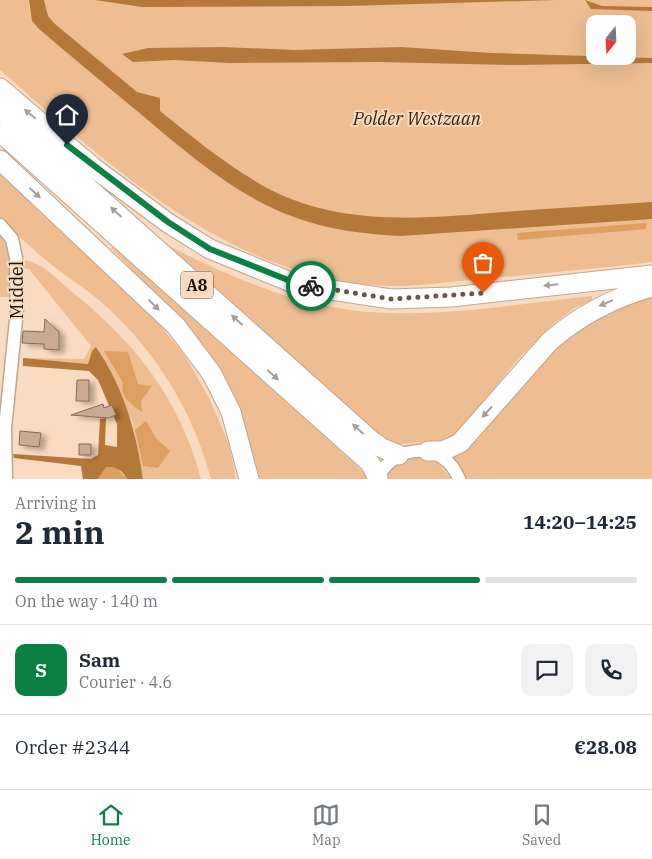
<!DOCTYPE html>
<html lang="en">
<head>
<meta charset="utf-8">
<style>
	:root { --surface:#fff; --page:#f2f2f3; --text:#1f2937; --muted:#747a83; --line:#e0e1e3; --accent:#0b8043 }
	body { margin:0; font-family:"IBM Plex Serif",serif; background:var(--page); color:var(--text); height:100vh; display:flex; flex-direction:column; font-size:19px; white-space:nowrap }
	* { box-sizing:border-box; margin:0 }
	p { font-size:16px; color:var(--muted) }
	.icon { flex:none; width:28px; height:28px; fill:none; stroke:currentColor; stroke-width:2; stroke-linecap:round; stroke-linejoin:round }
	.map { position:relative; height:479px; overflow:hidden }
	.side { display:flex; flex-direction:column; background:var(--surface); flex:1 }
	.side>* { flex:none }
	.needle { width:32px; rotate:198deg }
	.tools { position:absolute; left:586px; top:15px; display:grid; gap:10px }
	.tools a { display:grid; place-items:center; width:50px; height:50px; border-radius:10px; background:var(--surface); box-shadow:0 5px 20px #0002; font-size:25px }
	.pin { position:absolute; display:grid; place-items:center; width:42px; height:42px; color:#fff; margin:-51px -21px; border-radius:50% 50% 50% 0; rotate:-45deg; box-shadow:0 0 5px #0007 }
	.pin .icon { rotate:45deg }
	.courier { position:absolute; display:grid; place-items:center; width:50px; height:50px; margin:-25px; border:4px solid #0b8043; border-radius:50%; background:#fff; color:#222; box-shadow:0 1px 6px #0007 }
	.summary em { font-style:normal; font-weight:800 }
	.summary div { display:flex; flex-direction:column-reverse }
	.summary { display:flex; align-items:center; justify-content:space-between; height:85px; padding:0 15px }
	h1 { font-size:32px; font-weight:800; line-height:38px }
	.bar { display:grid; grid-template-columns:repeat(4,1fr); gap:8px 5px; align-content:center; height:60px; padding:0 15px }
	.bar i { height:6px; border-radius:4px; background:var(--line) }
	.bar .current { background:var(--accent) }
	.bar p { grid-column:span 4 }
	.line { display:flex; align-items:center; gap:12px; padding:0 15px; border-top:1px solid var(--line) }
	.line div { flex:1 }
	.round { display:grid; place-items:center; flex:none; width:52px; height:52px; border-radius:10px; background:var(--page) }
	.menu { display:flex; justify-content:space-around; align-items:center; height:70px; border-top:1px solid var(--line); background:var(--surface); font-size:14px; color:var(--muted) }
	.menu a { display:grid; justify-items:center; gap:2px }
	.menu .current { color:var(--accent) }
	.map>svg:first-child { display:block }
	.green { fill:#eebd91; fill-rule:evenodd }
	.forest { fill:#de9f63 }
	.water { fill:#b4783b }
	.building { fill:#c8ab92; stroke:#846a52; filter:url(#shadow) }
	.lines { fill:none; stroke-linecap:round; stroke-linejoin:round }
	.minor-casing { stroke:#c1a58c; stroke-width:15 }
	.highway-casing { stroke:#c1a58c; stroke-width:21 }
	.minor { stroke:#fff; stroke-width:12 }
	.highway { stroke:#fff; stroke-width:19 }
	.oneway { fill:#a39f9c }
	.done { stroke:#685748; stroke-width:5; stroke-dasharray:0 9 }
	.route { stroke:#0b8043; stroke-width:6 }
	.labels { text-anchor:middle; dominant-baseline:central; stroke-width:4; stroke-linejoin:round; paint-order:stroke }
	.shield { fill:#f9dbc1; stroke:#5d4d3f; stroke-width:1 }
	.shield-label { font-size:16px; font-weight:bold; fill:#1a1007 }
	.park-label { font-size:18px; font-style:italic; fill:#3c2307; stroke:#f9dbc1 }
	.street-label { font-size:18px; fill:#1a1007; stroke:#f9dbc1 }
</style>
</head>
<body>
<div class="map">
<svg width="652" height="479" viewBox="0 0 652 479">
	<defs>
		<filter id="shadow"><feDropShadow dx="5.5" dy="3" stdDeviation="2.5" flood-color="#0004"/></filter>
	</defs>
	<rect width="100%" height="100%" fill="#f9dbc1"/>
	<!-- green -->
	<path class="green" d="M0,0H29L30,16V0H652V262C594,269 537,274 479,279C454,281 429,285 404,286C240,288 116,171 0,70ZM595,24H628V56H595Z
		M0,169L147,309L185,356L209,398L229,444L236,479H211C193,410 154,348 100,301C84,287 65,276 48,262C31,248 16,233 0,219Z
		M0,235L11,255L14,297H0Z
		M151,237C227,276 304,312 391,313C458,315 526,303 592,296V300L573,309L551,326L518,359L458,433L442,443L418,442L396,445L385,442Z
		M113,247L238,357L371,479H260L243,420L175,315L111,248Z
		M24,260C43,263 57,279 71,291C135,342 180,399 201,479H143L132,420L90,356L88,364L23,358L84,359L91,346L29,269L20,267V261Z
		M652,293V479H467L453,457L566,333Z
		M417,457L438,463L451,479H385L397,464Z"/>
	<!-- forest -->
	<path class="forest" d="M647,223L646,229L518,240L517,233Z
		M104,351L128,352L138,384L152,386L141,401L142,412C132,405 119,397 123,383Z
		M146,421L156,438L170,451L158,468L143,466L135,430Z
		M106,467L117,468L127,479H98Z"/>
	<!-- water -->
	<path class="water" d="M29,0H44L48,16L55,24L137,92L160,98V111C195,139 231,169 271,190C352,231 444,216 531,210C571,207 612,205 652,202V219L401,236C364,234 329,230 294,217C239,198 187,153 143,116C108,87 73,58 39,29L32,21Z
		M95,0H556L348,6L142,7Z
		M585,0L602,6L652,7V11L591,9Z
		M223,47L295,50L401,47L491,53L652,58V63L515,65L380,62L230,63L174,60L133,62L122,54L148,48Z
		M96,347C124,388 136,431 143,479H127C122,470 117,467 106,467L98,479H83L81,466L14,458L13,454L91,459L98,455L100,419L106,418L105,445L117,447V424L98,380L89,371L23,366V358L88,364L92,351Z"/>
	<!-- building -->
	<path class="building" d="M45,319L59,332V350L44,349V344L22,343L23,331L44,332Z
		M77,380H89V401H76Z
		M103,404L104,408L112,405L116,415L108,418L71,415Z
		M20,431L41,433L39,447L19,445Z
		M79,444H91V455H79Z"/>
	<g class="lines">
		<!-- minor casing -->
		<g class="minor-casing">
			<path id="minor" d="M0,225L12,239L16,258L17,310L5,428L6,479
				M377,479C394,443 444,440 459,479"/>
		</g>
		<!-- highway casing -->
		<g class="highway-casing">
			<path id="highway" d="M0,88L94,168L168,223L210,249L298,285L391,299L451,297L652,275
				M0,109L372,441L382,448L399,455
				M0,132L370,463L378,478
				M0,160L176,326L212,374L231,412L249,479
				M428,451H443L460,443L549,342C580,315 612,298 652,287"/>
		</g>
		<!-- minor -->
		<use href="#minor" class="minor"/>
		<!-- highway -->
		<use href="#highway" class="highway"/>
	</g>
	<!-- one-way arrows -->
	<defs><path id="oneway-solid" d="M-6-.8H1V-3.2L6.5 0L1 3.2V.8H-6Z" transform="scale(1.25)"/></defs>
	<g class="oneway">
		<use href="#oneway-solid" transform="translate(30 114) rotate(-140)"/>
		<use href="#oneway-solid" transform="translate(35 193) rotate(43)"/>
		<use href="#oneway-solid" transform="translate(116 212) rotate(-138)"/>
		<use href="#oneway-solid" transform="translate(551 285) rotate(174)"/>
		<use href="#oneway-solid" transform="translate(606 303) rotate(157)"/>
		<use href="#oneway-solid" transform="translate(154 305) rotate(44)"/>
		<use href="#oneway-solid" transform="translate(237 320) rotate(-138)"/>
		<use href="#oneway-solid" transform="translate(273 375) rotate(42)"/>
		<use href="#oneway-solid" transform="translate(487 412) rotate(132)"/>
		<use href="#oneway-solid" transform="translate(358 429) rotate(-138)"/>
	</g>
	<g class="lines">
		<!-- done -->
		<path class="done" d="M311,286L391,299L483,293"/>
		<!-- route -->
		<path class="route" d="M67,145L168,222L210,249L298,284L311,286"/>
	</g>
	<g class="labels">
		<!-- shield labels -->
		<rect class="shield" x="181" y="271.5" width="32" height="27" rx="4"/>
		<g class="shield-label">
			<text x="197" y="285">A8</text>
		</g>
		<!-- park labels -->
		<g class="park-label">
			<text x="417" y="118">Polder Westzaan</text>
		</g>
		<!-- street labels -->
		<g class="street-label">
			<text transform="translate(16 290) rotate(-90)">Middel</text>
		</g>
	</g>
</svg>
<div class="tools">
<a><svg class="needle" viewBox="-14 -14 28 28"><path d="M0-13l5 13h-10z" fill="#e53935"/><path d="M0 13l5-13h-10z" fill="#747a83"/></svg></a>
</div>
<div class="pin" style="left:483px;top:293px;background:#ea580c"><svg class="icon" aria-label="bag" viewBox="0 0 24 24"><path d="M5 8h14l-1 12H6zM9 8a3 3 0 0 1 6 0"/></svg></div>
<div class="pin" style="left:67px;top:145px;background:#1f2937"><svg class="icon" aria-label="home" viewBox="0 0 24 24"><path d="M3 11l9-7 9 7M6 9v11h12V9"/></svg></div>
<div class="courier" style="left:311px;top:286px"><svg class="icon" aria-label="bike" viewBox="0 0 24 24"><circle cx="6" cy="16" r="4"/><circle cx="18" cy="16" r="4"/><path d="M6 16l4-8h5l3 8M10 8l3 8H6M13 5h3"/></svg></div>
</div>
<section class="side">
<div class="summary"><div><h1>2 min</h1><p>Arriving in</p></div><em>14:20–14:25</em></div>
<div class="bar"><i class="current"></i><i class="current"></i><i class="current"></i><i></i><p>On the way · 140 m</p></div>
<div class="line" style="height:90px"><b class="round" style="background:var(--accent);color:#fff">S</b><div><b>Sam</b><p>Courier · 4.6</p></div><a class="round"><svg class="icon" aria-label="chat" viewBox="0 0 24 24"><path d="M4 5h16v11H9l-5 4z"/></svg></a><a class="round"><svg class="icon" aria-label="phone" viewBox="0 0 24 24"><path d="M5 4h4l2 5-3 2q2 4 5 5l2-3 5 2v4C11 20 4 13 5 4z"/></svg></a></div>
<div class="line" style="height:65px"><div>Order #2344</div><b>€28.08</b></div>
</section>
<nav class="menu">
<a class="current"><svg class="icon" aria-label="home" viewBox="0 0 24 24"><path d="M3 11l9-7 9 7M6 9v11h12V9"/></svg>Home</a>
<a><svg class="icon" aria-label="map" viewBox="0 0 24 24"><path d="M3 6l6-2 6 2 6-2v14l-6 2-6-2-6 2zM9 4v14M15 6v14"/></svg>Map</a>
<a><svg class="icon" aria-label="saved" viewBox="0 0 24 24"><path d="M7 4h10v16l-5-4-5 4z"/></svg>Saved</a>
</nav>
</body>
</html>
